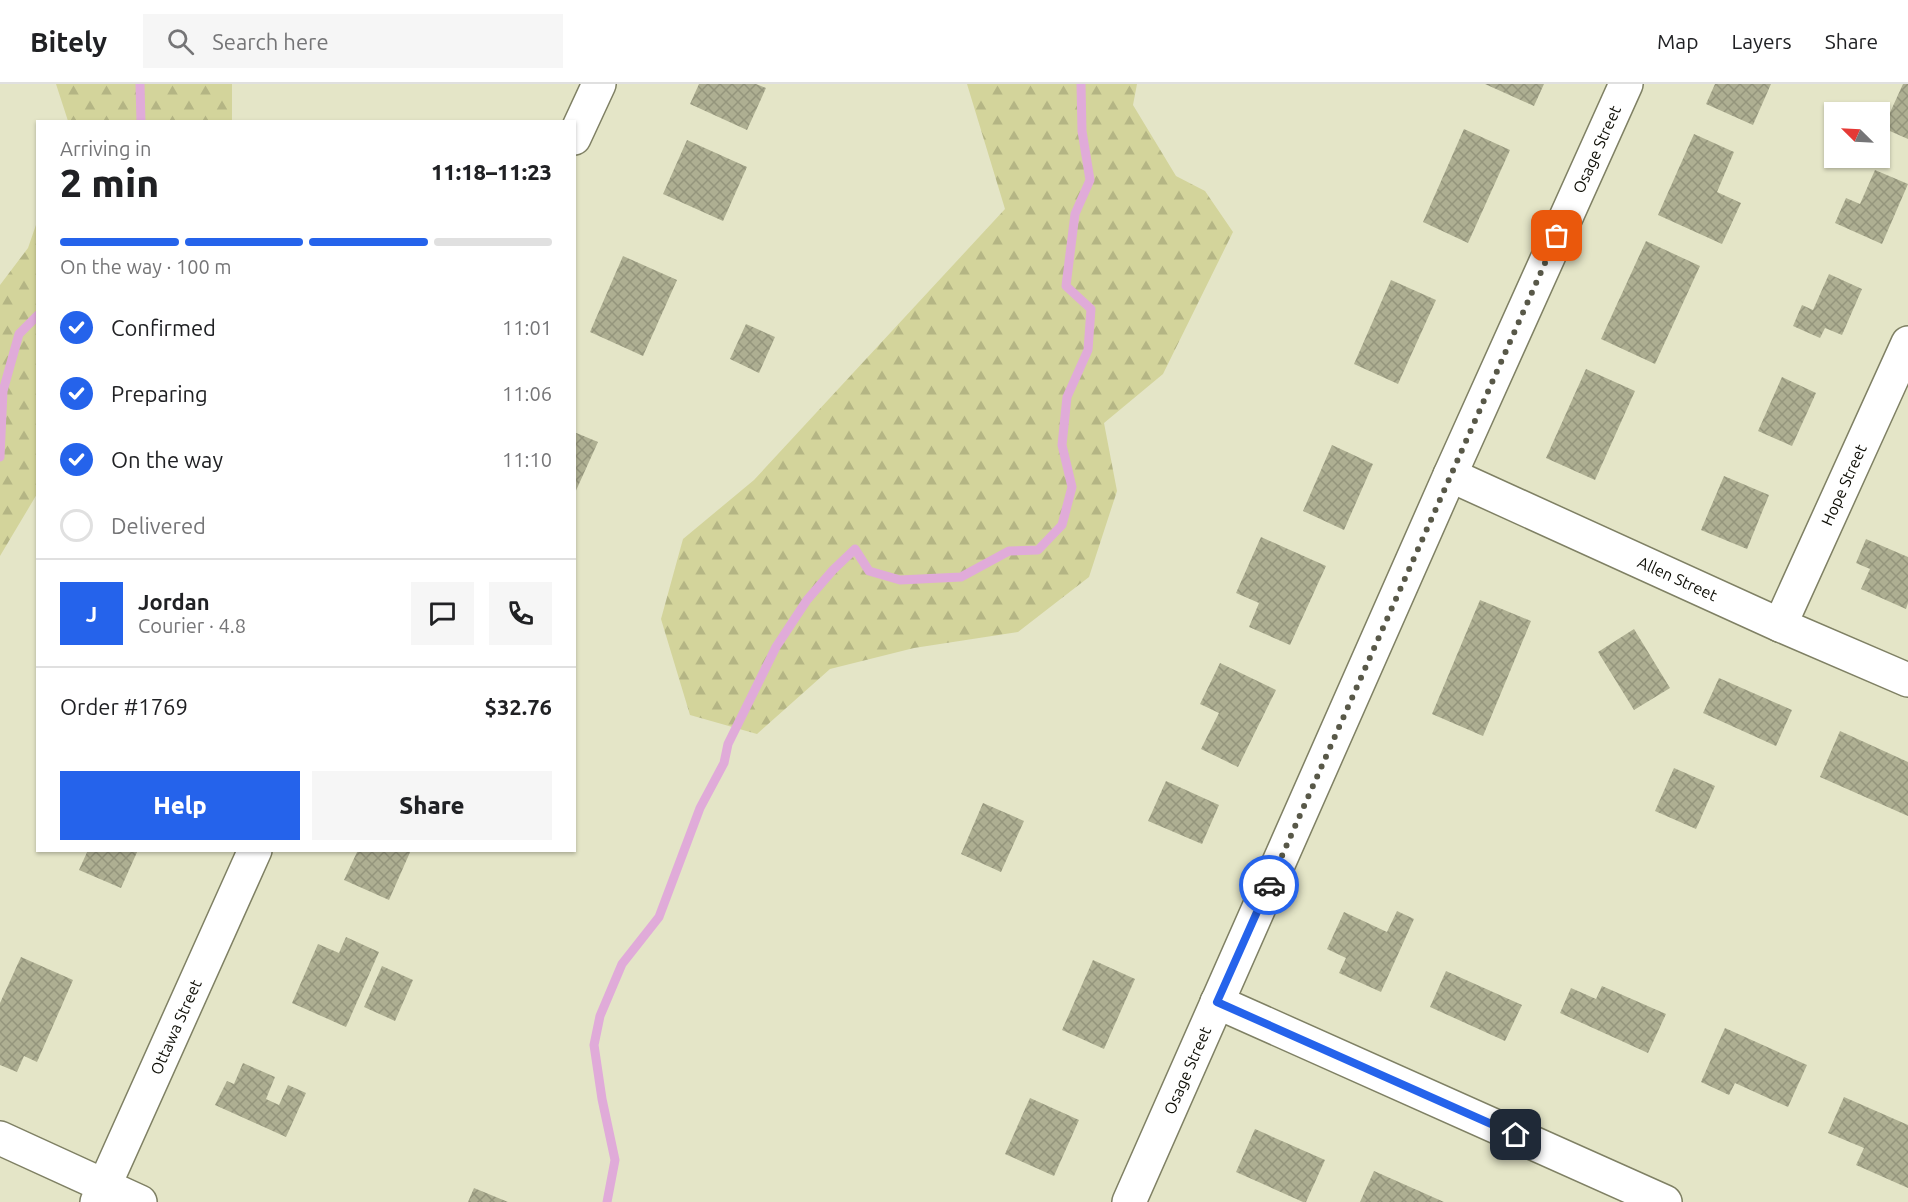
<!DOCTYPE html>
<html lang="en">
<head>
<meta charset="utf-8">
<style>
	:root { --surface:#fff; --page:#f6f6f6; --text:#202124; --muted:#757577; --line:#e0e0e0; --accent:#2563eb }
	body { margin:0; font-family:Ubuntu,sans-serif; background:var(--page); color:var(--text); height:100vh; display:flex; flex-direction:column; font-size:22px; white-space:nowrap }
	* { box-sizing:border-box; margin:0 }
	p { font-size:20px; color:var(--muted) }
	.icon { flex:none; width:33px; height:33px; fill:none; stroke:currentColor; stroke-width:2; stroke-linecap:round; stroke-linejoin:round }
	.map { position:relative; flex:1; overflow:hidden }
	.side { position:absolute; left:36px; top:36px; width:540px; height:732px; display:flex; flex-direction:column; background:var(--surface); border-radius:0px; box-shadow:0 2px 4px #0004 }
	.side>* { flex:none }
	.needle { width:39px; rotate:294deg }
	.fabs { position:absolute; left:1824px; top:18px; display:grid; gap:12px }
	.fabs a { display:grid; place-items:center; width:66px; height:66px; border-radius:0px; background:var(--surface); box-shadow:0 2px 4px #0004; font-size:30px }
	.pin { position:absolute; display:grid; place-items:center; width:51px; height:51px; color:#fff; margin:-26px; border-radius:12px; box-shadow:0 3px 9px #0006 }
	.courier { position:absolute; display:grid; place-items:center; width:60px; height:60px; margin:-30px; border:4px solid #2563eb; border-radius:50%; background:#fff; color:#222; box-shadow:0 2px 8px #0007 }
	.overview em { font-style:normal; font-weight:800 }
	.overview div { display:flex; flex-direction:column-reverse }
	.overview { display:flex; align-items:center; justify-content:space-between; height:102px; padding:0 24px }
	h1 { font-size:39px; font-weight:800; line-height:45px }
	.bar { display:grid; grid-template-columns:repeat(4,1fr); gap:9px 6px; align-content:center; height:72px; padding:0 24px }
	.bar i { height:8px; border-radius:4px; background:var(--line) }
	.bar .active { background:var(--accent) }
	.bar p { grid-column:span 4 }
	.line { display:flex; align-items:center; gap:15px; padding:0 24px; border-top:2px solid var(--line) }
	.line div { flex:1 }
	.round { display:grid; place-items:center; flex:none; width:63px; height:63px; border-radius:0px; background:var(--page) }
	ol { padding:0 24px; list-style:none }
	li { display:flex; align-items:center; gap:18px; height:66px }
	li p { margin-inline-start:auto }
	li .icon { padding:6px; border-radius:50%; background:var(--accent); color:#fff; stroke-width:4 }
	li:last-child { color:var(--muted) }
	li i { width:33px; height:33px; border:3px solid var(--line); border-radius:50% }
	.button { display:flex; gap:12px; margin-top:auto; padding:12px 24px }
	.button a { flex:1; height:69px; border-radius:0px; background:var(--accent); color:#fff; font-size:24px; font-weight:800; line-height:69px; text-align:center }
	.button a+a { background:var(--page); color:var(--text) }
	header { display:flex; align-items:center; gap:36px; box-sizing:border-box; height:84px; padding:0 30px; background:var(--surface); border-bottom:2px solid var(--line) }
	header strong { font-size:28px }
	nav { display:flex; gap:33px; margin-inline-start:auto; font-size:21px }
	.search { width:420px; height:54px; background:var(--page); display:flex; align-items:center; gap:15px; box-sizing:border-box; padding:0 21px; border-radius:0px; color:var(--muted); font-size:22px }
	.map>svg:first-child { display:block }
	.forest { fill:url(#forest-firs) }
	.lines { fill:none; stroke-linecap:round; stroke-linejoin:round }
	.stream { stroke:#e0abd9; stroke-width:9 }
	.building { fill:url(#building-cross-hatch) }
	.minor-casing { stroke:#7f8064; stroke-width:36 }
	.minor { stroke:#fff; stroke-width:33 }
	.done { stroke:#585848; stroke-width:6; stroke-dasharray:0 10.8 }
	.route { stroke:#2563eb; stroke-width:8 }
	.labels { text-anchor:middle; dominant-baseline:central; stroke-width:6; stroke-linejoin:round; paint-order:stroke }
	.street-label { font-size:16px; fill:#0c0c04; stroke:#e4e5c7 }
</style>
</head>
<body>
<header>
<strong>Bitely</strong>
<div class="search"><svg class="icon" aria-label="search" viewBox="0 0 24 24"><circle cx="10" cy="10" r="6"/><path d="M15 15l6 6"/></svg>Search here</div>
<nav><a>Map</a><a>Layers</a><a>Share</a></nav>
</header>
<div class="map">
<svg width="1908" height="1118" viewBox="0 0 1908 1118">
	<defs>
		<pattern id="forest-firs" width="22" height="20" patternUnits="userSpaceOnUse" patternTransform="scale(1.5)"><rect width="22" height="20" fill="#d3d49b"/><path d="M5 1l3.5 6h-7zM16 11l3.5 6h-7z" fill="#b4b584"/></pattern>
		<pattern id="building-cross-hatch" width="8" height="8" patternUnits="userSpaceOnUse" patternTransform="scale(1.5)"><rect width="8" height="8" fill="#aeaf92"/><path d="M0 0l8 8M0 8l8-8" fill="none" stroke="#94957c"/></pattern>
	</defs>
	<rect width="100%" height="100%" fill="#e4e5c7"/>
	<!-- forest -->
	<path class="forest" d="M56,0H232V37H68Z
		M967,0H1137L1133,21L1176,92L1205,107L1233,148L1163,290L1104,339L1117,407L1089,493L1018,548L914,564L830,585L757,650L690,631L661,535L683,455L754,396L1005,125Z
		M37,138V410L0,472V201L28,164Z"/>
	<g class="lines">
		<!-- stream -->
		<path class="stream" d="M140,0L141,38
			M0,373L3,307L19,250L38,231
			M607,1118L615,1076L602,1015L594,961L600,932L622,880L659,833L700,724L724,679L728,660L776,563L807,516L833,486L855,465L869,487L900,496L961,493L1009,467L1038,466L1062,441L1072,403L1062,361L1067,313L1088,266L1091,225L1066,202L1075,130L1090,96L1082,47L1081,0"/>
	</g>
	<!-- building -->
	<path class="building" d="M699,0H756L766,4L747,46L690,20Z
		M1485,0H1544L1534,22Z
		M1715,0H1771L1753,41L1706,20Z
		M1903,0H1908V55L1883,44Z
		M1464,45L1510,66L1468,159L1423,138Z
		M1694,50L1734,68L1717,108L1741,119L1722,160L1658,131Z
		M687,56L747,83L723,137L663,110Z
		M1875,86L1908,100L1882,160L1835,139L1846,114L1860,120Z
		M1646,157L1700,182L1655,280L1601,255Z
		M623,172L677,196L643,272L590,248Z
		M1829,190L1862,205L1842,251L1825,244L1820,254L1793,242L1802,221L1813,226Z
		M1391,196L1436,216L1398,300L1354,280Z
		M746,240L775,253L759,289L730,275Z
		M1586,285L1635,307L1595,396L1546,374Z
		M1782,293L1816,309L1792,362L1758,347Z
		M574,348L598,358L574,411Z
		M1332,361L1373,380L1344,446L1303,427Z
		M1724,392L1769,411L1747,465L1701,446Z
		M1261,453L1326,482L1290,561L1249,543L1259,519L1236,509Z
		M1866,455L1908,473V519L1906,525L1861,505L1870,485L1856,479Z
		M1480,516L1531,537L1483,652L1432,630Z
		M1634,545L1670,604L1634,626L1598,568Z
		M1220,579L1276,606L1238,683L1201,665L1219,629L1200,620Z
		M1719,594L1792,626L1776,662L1703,629Z
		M1840,647L1908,678V732L1820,693Z
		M1674,684L1715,702L1696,745L1655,727Z
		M1166,697L1219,721L1202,760L1148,737Z
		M983,719L1024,737L1001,788L961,770Z
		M88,766H138L121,804L79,786Z
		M358,766H411L389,816L344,796Z
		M1397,827L1414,835L1381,908L1339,889L1346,874L1327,865L1344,828L1387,848Z
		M346,853L379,868L346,943L292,919L318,860L339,869Z
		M21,873L73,896L37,978L24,972L17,988L0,981V919Z
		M1093,876L1135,895L1104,965L1062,946Z
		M382,882L413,896L395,937L364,923Z
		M1446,887L1522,921L1505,957L1430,923Z
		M1602,902L1666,930L1648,969L1560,929L1571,904L1596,915Z
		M1725,944L1807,981L1788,1023L1735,999L1729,1011L1701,998Z
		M243,979L275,993L266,1015L279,1021L288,1001L306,1009L286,1053L215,1021L227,997L234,1000Z
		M1844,1013L1908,1041V1104L1856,1081L1864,1064L1828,1049Z
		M1030,1014L1079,1036L1054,1092L1005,1070Z
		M1255,1045L1325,1076L1306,1118H1303L1236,1088Z
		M1374,1087L1444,1118H1360Z
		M474,1104L508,1118H468Z"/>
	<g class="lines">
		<!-- minor casing -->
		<g class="minor-casing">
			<g id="minor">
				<path d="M574,54L599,0"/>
				<path id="s1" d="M1450,391L1780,541L1908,596"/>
				<path id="s2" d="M1780,541L1908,259"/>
				<path d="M1217,918L1665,1118"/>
				<path d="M0,1054L140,1118"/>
				<path id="s3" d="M97,1118L255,766"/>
				<path id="s4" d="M1129,1118L1450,391L1626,0"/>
			</g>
		</g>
		<!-- minor -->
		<use href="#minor" class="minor"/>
	</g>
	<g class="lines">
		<!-- done -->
		<path class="done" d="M1269,801L1557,152"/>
		<!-- route -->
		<path class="route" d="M1269,801L1217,918L1516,1051"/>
	</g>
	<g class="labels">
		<!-- street labels -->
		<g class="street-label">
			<text stroke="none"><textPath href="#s4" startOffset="1152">Osage Street</textPath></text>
			<text stroke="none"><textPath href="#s2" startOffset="154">Hope Street</textPath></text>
			<text stroke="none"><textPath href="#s1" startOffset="250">Allen Street</textPath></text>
			<text stroke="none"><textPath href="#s3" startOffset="192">Ottawa Street</textPath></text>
			<text stroke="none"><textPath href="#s4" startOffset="144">Osage Street</textPath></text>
		</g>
	</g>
</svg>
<div class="fabs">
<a><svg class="needle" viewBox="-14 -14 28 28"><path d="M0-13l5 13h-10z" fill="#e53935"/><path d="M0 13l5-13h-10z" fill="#757577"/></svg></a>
</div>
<div class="pin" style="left:1557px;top:152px;background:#ea580c"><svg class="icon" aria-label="bag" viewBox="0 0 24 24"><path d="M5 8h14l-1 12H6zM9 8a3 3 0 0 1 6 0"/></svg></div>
<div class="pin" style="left:1516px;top:1051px;background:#1f2937"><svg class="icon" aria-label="home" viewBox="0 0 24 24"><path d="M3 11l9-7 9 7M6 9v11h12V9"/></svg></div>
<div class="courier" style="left:1269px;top:801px"><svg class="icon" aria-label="car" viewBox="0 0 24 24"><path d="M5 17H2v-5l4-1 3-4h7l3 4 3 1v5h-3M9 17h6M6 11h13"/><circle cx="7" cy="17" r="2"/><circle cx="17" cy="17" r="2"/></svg></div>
<section class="side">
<div class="overview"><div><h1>2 min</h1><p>Arriving in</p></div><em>11:18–11:23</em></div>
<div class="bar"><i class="active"></i><i class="active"></i><i class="active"></i><i></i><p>On the way · 100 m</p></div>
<ol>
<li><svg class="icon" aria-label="check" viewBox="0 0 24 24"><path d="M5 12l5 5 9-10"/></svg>Confirmed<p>11:01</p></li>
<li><svg class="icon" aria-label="check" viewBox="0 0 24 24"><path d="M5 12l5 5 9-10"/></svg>Preparing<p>11:06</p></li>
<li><svg class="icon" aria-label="check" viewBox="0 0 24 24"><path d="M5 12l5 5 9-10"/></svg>On the way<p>11:10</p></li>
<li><i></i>Delivered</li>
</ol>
<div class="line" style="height:108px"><b class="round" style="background:var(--accent);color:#fff">J</b><div><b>Jordan</b><p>Courier · 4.8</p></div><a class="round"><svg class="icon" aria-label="chat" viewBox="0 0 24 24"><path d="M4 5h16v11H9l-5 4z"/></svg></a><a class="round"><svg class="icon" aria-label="phone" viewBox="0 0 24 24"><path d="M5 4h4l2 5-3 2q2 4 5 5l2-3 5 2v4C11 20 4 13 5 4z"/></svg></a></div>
<div class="line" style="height:78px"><div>Order #1769</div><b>$32.76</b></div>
<div class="button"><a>Help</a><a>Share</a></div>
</section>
</div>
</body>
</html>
